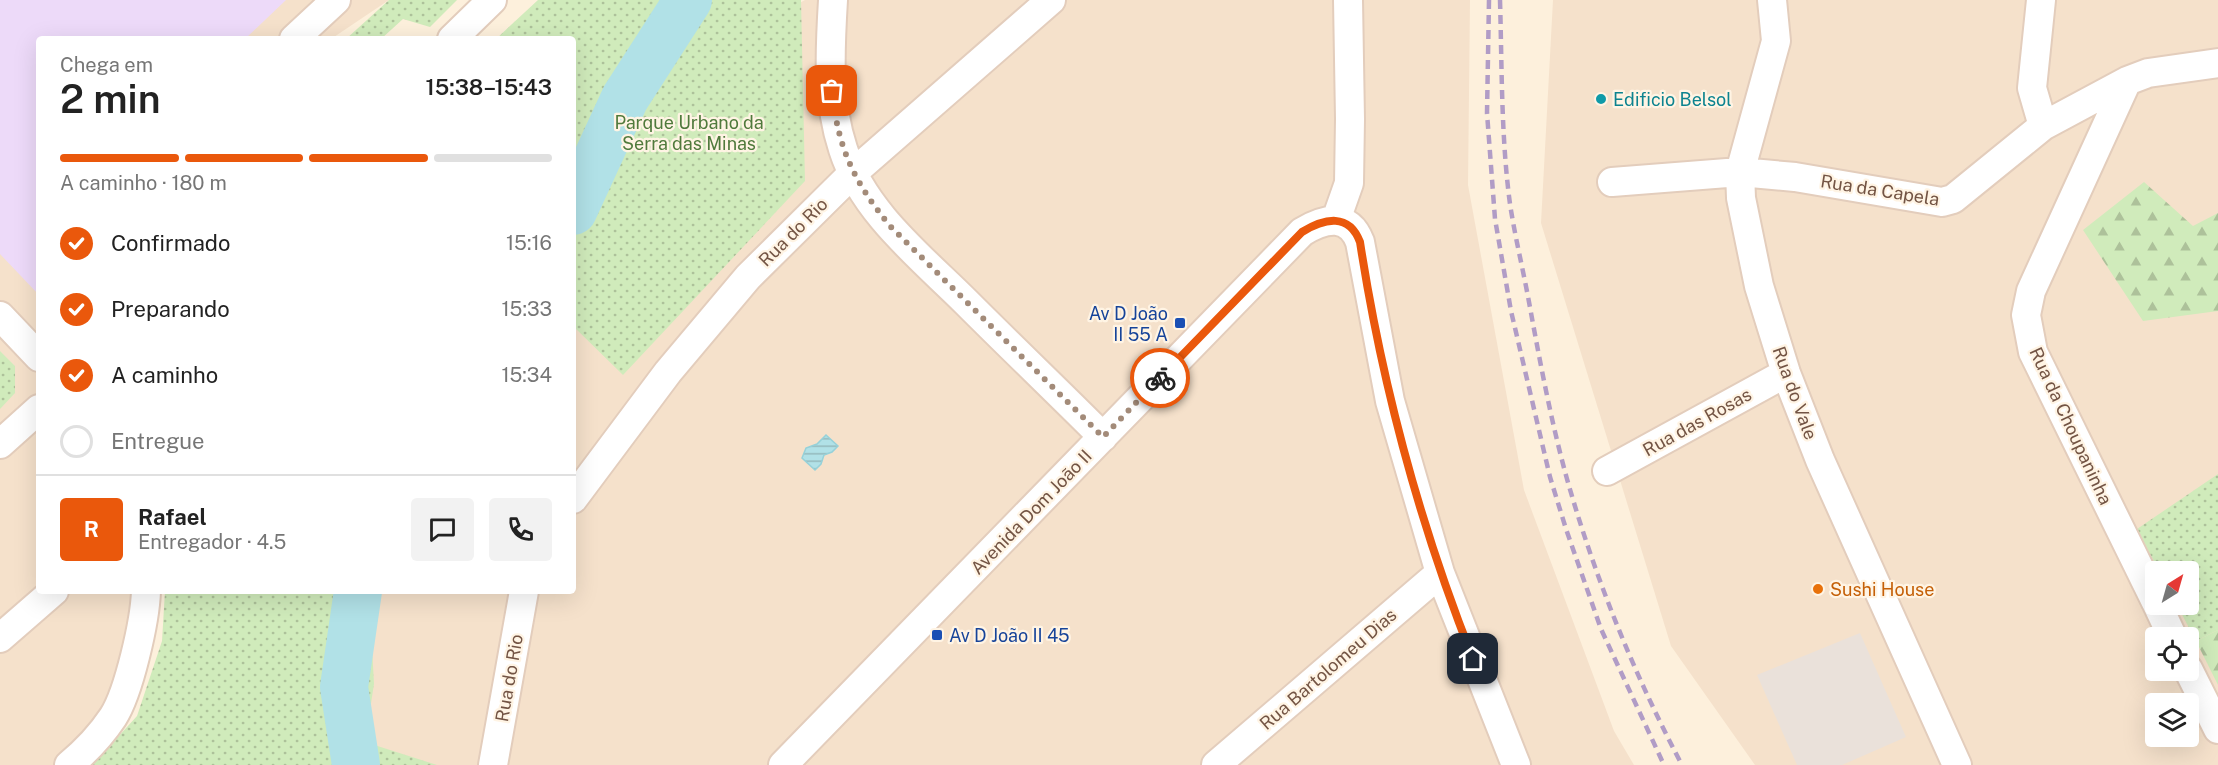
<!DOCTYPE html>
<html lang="pt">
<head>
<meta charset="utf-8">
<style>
	:root { --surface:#fff; --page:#f2f2f2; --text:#222; --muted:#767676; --line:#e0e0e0; --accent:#ea580c }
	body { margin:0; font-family:"Public Sans",sans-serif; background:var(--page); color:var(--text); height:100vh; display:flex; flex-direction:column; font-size:22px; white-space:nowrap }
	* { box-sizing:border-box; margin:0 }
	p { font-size:20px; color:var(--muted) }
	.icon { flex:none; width:33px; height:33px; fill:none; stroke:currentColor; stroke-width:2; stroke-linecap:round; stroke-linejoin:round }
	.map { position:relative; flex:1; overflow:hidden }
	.details { position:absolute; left:36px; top:36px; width:540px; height:558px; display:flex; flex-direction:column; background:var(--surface); border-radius:6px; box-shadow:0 6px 24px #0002 }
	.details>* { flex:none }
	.needle { width:39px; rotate:37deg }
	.buttons { position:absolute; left:2145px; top:561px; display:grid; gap:12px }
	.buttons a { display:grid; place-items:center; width:54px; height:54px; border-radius:6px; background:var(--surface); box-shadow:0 6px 24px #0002; font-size:30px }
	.pin { position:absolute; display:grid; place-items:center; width:51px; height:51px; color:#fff; margin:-26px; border-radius:12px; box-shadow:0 3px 9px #0006 }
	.courier { position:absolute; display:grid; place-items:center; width:60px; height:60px; margin:-30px; border:4px solid #ea580c; border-radius:50%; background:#fff; color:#222; box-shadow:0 2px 8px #0007 }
	.headline em { font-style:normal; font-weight:600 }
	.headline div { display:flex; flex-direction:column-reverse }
	.headline { display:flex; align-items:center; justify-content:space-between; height:102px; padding:0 24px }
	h1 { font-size:39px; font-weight:600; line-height:45px }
	.bar { display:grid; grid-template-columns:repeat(4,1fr); gap:9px 6px; align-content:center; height:72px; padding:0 24px }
	.bar i { height:8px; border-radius:4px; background:var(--line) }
	.bar .current { background:var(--accent) }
	.bar p { grid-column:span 4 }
	.line { display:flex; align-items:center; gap:15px; padding:0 24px; border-top:2px solid var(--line) }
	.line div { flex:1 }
	.round { display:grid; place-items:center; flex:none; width:63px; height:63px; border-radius:6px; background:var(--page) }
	ol { padding:0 24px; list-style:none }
	li { display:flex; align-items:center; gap:18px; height:66px }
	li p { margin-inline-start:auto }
	li .icon { padding:6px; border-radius:50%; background:var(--accent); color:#fff; stroke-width:4 }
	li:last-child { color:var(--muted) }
	li i { width:33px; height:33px; border:3px solid var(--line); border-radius:50% }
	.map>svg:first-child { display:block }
	.residential { fill:#f5e1cb; fill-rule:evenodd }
	.industrial { fill:#eae1da }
	.education { fill:#eddaf9 }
	.green { fill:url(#green-dots) }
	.forest { fill:url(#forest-firs) }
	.water { fill:url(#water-rules); stroke:#96d1d9; stroke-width:1.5 }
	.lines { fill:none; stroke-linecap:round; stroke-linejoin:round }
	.river { stroke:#b1e1e7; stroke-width:48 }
	.minor-casing { stroke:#e3cdbc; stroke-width:32 }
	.minor { stroke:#fff; stroke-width:28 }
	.rail { stroke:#b19cc6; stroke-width:4.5; stroke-dasharray:9 6; stroke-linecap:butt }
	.done { stroke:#a38b79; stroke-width:6; stroke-dasharray:0 10.8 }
	.route { stroke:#ea580c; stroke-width:8 }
	.culture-dot { fill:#0f9aa8; stroke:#fff4e4; stroke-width:2 }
	.transit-dot { fill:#1a4fb4; stroke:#fff4e4; stroke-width:2 }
	.food-dot { fill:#e8710a; stroke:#fff4e4; stroke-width:2 }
	.labels { text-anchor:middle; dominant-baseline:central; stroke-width:4.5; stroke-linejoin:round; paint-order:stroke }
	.culture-label { font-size:18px; fill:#0d838f; stroke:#fff4e4; text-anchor:start }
	.park-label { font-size:18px; fill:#507a3c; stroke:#fff4e4 }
	.street-label { font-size:18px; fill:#735444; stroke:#fff4e4 }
	.transit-label { font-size:18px; fill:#164399; stroke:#fff4e4; text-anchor:end }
	.food-label { font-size:18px; fill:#c56008; stroke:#fff4e4; text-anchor:start }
</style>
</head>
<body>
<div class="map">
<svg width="2218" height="765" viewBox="0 0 2218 765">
	<defs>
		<pattern id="green-dots" width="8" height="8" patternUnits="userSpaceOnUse" patternTransform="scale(1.5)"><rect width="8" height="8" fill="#d0ebbb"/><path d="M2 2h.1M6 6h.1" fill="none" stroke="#adc19a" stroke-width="1.8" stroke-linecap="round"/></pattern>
		<pattern id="forest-firs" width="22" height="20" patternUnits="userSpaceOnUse" patternTransform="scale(1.5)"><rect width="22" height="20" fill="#d0ebbb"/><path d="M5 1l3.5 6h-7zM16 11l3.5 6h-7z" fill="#adc19a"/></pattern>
		<pattern id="water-rules" width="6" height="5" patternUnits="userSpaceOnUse" patternTransform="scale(1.5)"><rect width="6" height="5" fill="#b1e1e7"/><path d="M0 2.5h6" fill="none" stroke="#94b9bd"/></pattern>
	</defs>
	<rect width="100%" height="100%" fill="#fdf0dc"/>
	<!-- residential -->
	<path class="residential" d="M0,0H389L331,39H39V591H155L77,765H0Z
		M805,0H1470L1468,185L1524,490L1614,731L1634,765H330L340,591H573V252L707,54Z
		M1553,0H2218V765H1755L1671,646L1541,223ZM2156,572H2188V604H2156ZM2156,638H2188V670H2156ZM2156,704H2188V736H2156Z"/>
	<!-- industrial -->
	<path class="industrial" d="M1860,633L1906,737L1842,765H1797L1757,675Z"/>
	<!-- education -->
	<path class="education" d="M0,0H286L245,39H39V295L0,254Z"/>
	<!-- green -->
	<path class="green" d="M389,0H457L430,27L403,19L381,39H346Z
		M538,0H801L805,181L623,375L573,326V39H496Z
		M0,351L15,366V393L0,409Z
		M2218,474V630L2196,641L2177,605L2188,604V572L2159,571L2137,529Z
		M165,591H369L374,684L365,742L437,765H90L106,750L137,716L162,641Z"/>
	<!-- forest -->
	<path class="forest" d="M2144,182L2193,226L2218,213V311L2143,321L2083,230Z
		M2218,630V685L2196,641Z"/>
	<!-- water -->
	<path class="water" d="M826,435L838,446L832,452L824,455L821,464L815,470L802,458L806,448L817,444Z"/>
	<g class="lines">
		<!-- river -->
		<path class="river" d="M573,211L625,98L688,0
			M356,765L344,687L358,591"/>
		<!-- minor casing -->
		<g class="minor-casing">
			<path id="minor" d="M833,0C830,49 827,101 843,149C863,212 922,258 967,303C1012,348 1058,392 1103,437
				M1772,0L1776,41L1740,172L1741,198L1759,286L1786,373L1820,460L1957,765
				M2041,0L2032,88L2043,126
				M294,39L336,0
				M452,39L492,0
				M2127,81L2031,291L2026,315L2033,352L2156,602
				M1612,182L1740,172L1795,177L1942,202L1953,199L2043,126L2127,81L2148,73L2218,63
				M1336,220L1349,183L1350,119L1348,0
				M0,316L39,357
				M0,444L39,409
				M1607,471L1786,373
				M573,499L668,372L748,277L853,173L1051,0
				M2157,604L2173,638
				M0,638L54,591
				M2188,669L2218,729
				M69,765C86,751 101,735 113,717C129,692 145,621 146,591
				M493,765L524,591
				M783,765L1302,232C1325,218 1349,213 1360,242L1390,401L1440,573L1516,765
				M1216,765L1440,573"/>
		</g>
		<!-- minor -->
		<use href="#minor" class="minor"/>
		<!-- rail -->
		<path class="rail" d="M1489,0L1487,113L1495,219L1511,311L1550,477L1566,529L1601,629L1664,765
			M1500,0C1502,68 1501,137 1510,204C1515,237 1523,269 1529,302C1540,362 1551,421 1567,479C1595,578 1634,674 1682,765"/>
	</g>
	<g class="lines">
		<!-- done -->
		<path class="done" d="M832,91C838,149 854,182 891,227L1103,437L1160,378"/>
		<!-- route -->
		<path class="route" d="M1160,378L1302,232C1325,218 1349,213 1360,242C1382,385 1420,525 1473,659"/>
	</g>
	<!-- markers -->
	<circle class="culture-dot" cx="1601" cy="99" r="6"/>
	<g class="transit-dot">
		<rect x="1174" y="317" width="12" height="12" rx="3"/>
		<rect x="931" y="629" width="12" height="12" rx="3"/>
	</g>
	<circle class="food-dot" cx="1818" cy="589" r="6"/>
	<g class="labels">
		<!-- culture labels -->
		<g class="culture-label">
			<text x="1613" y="99">Edificio Belsol</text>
		</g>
		<!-- park labels -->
		<g class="park-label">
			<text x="689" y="122">Parque Urbano da<tspan x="689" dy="21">Serra das Minas</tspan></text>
		</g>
		<!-- street labels -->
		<g class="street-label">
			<text transform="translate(1880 190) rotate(9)">Rua da Capela</text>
			<text transform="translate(793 232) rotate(-45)">Rua do Rio</text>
			<text transform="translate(1795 393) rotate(70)">Rua do Vale</text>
			<text transform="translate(1697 422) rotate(-29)">Rua das Rosas</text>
			<text transform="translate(2071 426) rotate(65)">Rua da Choupaninha</text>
			<text transform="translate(1031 512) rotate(-46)">Avenida Dom João II</text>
			<text transform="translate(1328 669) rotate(-41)">Rua Bartolomeu Dias</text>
			<text transform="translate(509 678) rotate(-80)">Rua do Rio</text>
		</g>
		<!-- transit labels -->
		<g class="transit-label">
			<text x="1168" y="313">Av D João<tspan x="1168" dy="21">II 55 A</tspan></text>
			<text x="949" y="635" text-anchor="start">Av D João II 45</text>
		</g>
		<!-- food labels -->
		<g class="food-label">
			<text x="1830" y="589">Sushi House</text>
		</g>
	</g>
</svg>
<div class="buttons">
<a><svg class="needle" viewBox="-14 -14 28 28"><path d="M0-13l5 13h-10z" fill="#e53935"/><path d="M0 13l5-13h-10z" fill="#767676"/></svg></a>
<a><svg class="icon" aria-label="locate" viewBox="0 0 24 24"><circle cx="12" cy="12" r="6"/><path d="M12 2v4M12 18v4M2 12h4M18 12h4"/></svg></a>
<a><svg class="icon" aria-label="layers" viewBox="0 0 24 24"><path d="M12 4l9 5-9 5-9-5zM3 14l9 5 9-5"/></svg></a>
</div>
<div class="pin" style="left:832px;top:91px;background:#ea580c"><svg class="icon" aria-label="bag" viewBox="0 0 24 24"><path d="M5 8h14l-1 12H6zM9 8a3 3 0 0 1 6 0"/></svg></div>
<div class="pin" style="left:1473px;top:659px;background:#1f2937"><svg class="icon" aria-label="home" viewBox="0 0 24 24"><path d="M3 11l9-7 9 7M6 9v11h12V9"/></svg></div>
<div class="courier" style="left:1160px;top:378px"><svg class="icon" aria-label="bike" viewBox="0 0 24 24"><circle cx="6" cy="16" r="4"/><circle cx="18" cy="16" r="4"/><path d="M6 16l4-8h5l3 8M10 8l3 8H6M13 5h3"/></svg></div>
<section class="details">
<div class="headline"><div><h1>2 min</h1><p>Chega em</p></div><em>15:38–15:43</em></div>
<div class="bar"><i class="current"></i><i class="current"></i><i class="current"></i><i></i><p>A caminho · 180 m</p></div>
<ol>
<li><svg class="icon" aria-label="check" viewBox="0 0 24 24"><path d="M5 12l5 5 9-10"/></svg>Confirmado<p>15:16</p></li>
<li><svg class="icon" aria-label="check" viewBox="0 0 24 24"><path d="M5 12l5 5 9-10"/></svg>Preparando<p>15:33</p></li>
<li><svg class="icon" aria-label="check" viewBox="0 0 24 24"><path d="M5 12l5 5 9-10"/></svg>A caminho<p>15:34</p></li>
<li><i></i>Entregue</li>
</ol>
<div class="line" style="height:108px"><b class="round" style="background:var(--accent);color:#fff">R</b><div><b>Rafael</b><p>Entregador · 4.5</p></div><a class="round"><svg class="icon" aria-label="chat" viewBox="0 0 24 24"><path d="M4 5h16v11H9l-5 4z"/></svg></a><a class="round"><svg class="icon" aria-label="phone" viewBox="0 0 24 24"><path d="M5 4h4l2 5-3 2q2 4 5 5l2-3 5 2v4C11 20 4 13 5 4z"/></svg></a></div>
</section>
</div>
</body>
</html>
